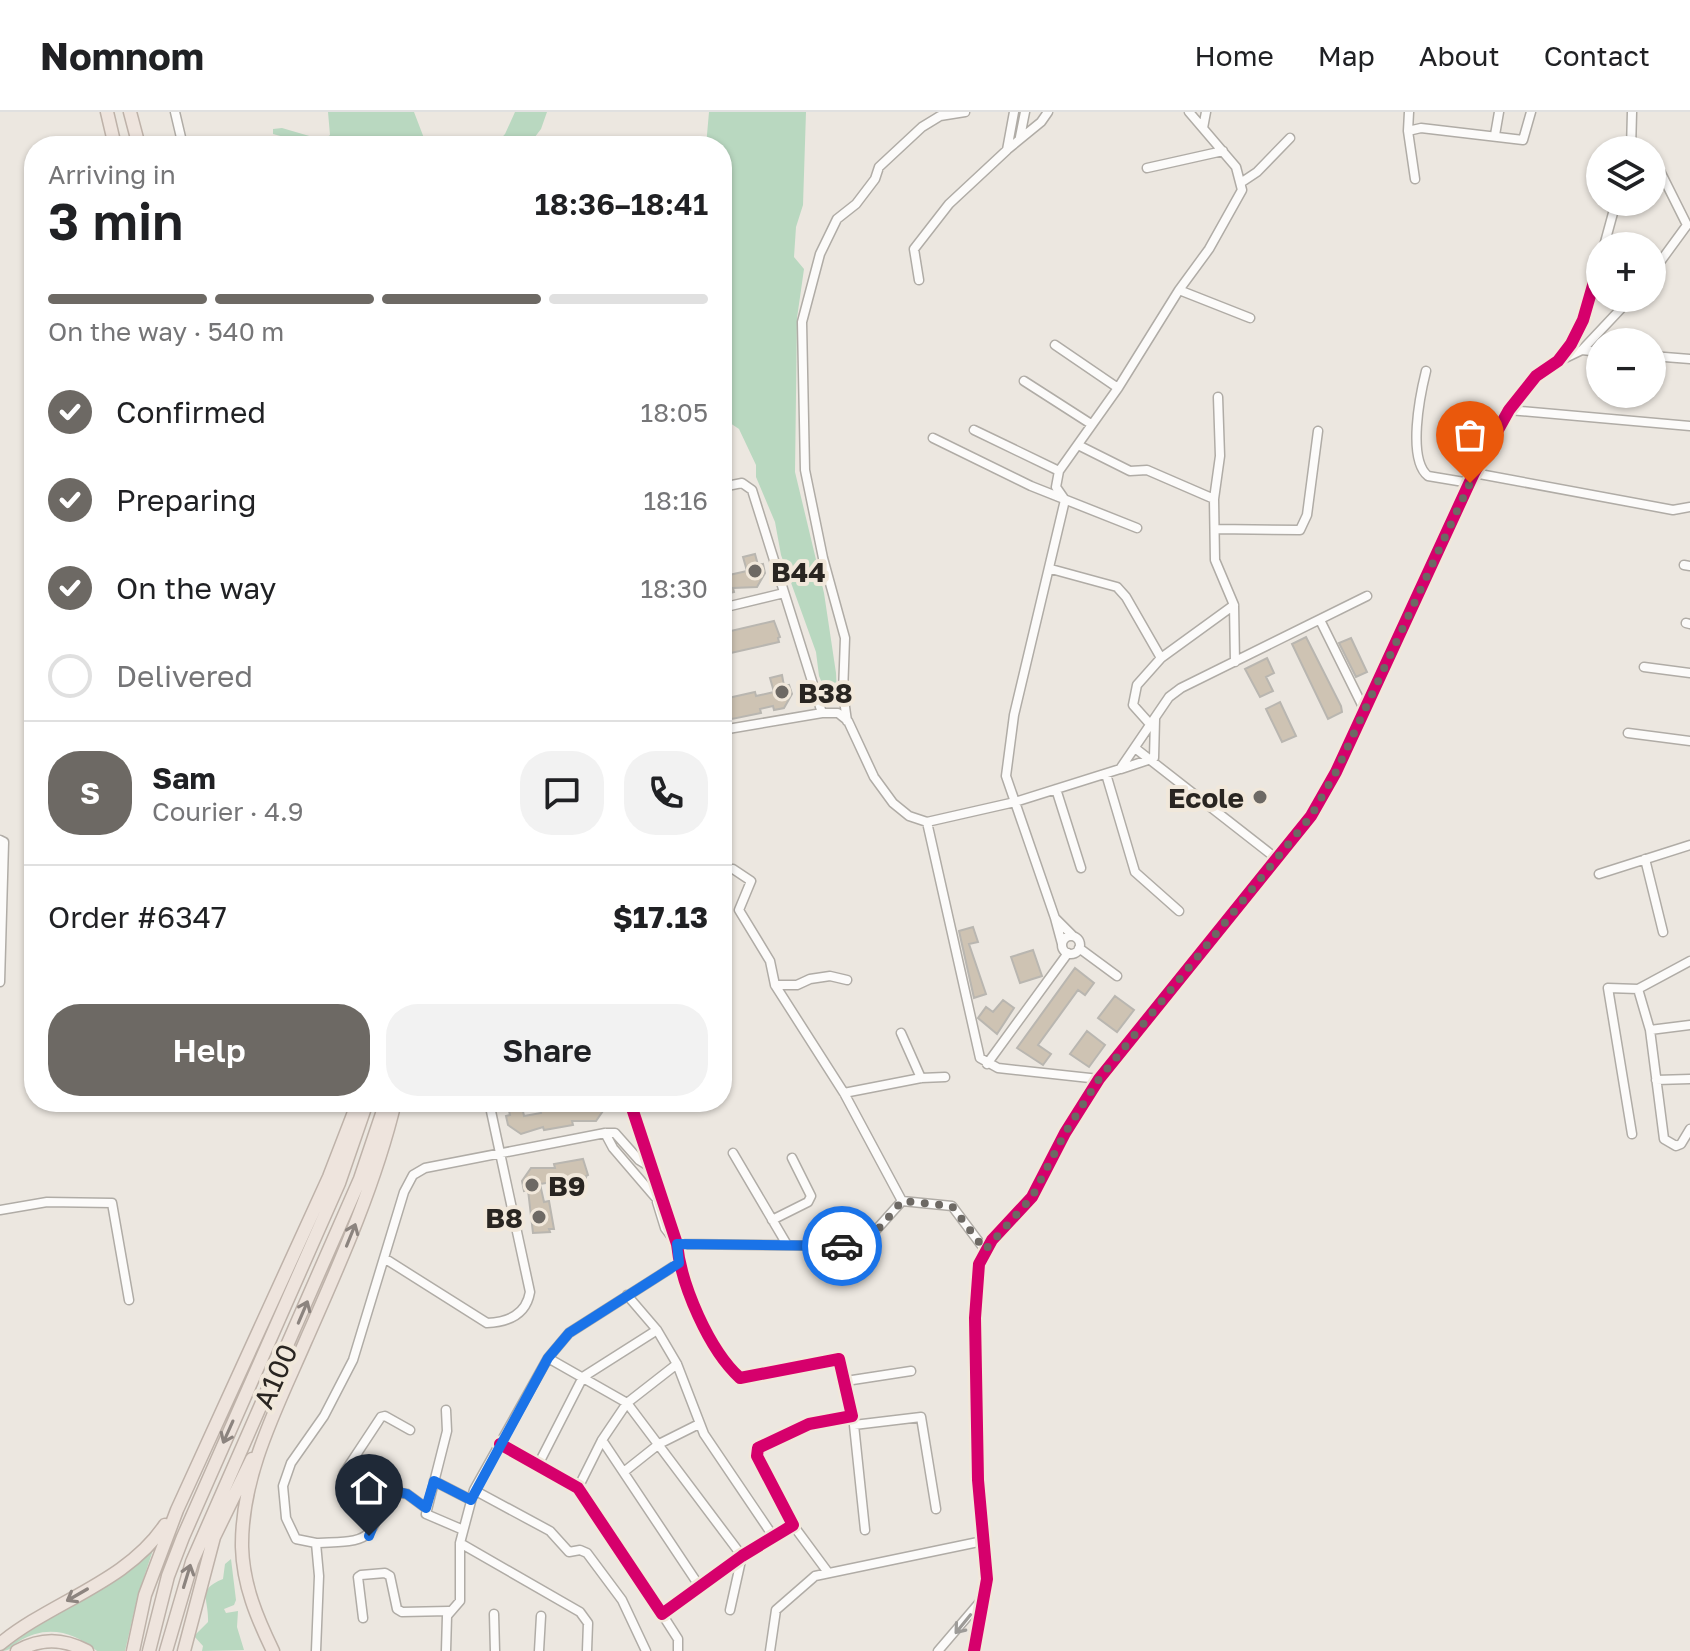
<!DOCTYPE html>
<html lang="en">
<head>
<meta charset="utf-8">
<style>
	:root { --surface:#fff; --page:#f2f2f2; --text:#202124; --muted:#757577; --line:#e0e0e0; --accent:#6d6964 }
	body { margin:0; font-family:"Golos Text",sans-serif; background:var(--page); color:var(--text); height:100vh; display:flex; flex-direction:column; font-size:30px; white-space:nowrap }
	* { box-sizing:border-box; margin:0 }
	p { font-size:26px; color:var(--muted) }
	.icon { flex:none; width:44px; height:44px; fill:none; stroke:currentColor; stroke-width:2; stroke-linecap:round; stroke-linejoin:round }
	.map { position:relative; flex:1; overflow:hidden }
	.sheet { position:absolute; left:24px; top:24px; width:708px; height:976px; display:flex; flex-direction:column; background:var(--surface); border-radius:32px; box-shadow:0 2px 6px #0004 }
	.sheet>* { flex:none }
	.buttons { position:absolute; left:1586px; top:24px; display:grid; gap:16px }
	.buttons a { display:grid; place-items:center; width:80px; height:80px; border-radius:50%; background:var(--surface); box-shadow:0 2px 6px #0004; font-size:40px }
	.pin { position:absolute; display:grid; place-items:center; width:68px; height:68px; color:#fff; margin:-82px -34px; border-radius:50% 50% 50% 0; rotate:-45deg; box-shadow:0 0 8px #0007 }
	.pin .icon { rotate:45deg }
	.courier { position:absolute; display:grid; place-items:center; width:80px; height:80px; margin:-40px; border:6px solid #1a73e8; border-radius:50%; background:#fff; color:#222; box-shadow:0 2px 10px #0007 }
	.head em { font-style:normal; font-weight:600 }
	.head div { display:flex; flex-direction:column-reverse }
	.head { display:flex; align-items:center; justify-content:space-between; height:136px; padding:0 24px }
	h1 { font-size:52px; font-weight:600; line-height:60px }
	.bar { display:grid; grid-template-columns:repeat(4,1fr); gap:12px 8px; align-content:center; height:96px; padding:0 24px }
	.bar i { height:10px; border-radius:6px; background:var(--line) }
	.bar .active { background:var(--accent) }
	.bar p { grid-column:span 4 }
	.line { display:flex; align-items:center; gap:20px; padding:0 24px; border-top:2px solid var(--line) }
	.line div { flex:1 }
	.round { display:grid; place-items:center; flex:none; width:84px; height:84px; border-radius:32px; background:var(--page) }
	ol { padding:0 24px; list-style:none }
	li { display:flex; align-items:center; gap:24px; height:88px }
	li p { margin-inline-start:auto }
	li .icon { padding:8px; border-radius:50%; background:var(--accent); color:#fff; stroke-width:4 }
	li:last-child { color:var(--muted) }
	li i { width:44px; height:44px; border:4px solid var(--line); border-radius:50% }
	.button { display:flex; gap:16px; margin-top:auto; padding:16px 24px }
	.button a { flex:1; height:92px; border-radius:32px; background:var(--accent); color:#fff; font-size:32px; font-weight:600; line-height:92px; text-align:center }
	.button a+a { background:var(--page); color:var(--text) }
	header { display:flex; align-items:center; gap:48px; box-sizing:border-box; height:112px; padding:0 40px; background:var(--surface); border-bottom:2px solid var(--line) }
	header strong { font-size:38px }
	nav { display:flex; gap:44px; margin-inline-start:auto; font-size:28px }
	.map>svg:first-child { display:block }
	.green { fill:#b9d8c0 }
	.building { fill:#cec3b3; stroke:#b9b6b0; stroke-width:2 }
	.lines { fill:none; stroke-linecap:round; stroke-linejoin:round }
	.minor-casing { stroke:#b0aca6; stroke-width:11 }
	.highway-casing { stroke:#beb2a9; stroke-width:15 }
	.minor { stroke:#fcfbfa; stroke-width:8 }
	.highway { stroke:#eee4dd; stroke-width:12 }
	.cycleway-casing { stroke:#f1e8db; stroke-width:17 }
	.cycleway { stroke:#d6006c; stroke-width:12 }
	.oneway { stroke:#8c847f }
	.oneway2 { stroke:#9d9b98 }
	.done { stroke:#6d6964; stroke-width:8; stroke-dasharray:0 14.4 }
	.route { stroke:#1a73e8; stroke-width:10 }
	.poi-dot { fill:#6d6964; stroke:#f1e8db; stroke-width:3 }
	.labels { text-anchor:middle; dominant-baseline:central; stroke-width:8; stroke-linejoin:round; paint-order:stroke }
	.poi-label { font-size:28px; font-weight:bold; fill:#292521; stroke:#f1e8db; text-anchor:start }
	.street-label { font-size:28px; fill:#292521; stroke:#f1e8db }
</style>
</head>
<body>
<header>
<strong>Nomnom</strong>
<nav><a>Home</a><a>Map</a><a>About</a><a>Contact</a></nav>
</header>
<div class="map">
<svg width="1690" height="1539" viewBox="0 0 1690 1539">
	<rect width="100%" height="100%" fill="#ece7e0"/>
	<!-- green -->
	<path class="green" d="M328,0H414L427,34L328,31L306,34L299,29L273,22V17L282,16L323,28L330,23Z
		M515,0H547L541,17L528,34H494L505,22Z
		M709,0H806L803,93L796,115L794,145L804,157L797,206L795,360L824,481L836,561L837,583L823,573L819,564L816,540L781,443L775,410L756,365V353L739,317L727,309L722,296V34H706Z
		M155,1432L138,1483L125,1539H97C74,1519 45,1512 18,1530C11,1535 10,1539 1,1539Z
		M231,1447L236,1488L234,1493L224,1497L226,1501L238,1499L237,1515L244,1538L202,1539L203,1534L194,1524L208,1510C209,1486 196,1478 223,1467L225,1452Z"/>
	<!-- building -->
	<path class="building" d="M755,442L758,453L763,452L765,461L757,475L733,476L734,480L725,482L722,460L728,459L729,463L747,459L743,445Z
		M774,509L780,525L778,526L779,530L722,543V521Z
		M1306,525L1341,594L1342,600L1328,607L1292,532Z
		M1351,526L1367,560L1356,565L1339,531Z
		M1267,546L1274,561L1266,565L1273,579L1260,585L1245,557Z
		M782,563L784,574L789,573L792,582L784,596L774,598L773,594L760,597L761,601L732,607L729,603L722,605V592L729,591L728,586L755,580L756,584L774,580L770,566Z
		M1280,590L1296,624L1282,630L1266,597Z
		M973,815L978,830L969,832L986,882L974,886L959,819Z
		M1033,838L1042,864L1020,871L1011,845Z
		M1075,856L1094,871L1085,883L1078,878L1038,933L1051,942L1043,953L1017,936Z
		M1115,884L1134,898L1117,920L1098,906Z
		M1003,888L1014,896L997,922L978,906L986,895L993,900Z
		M1087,919L1105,933L1089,955L1070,942Z
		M507,990H521L524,1004L541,1001L540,996L568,992L569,996L587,993L586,990H604L605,996L596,1009H572L573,1013L544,1018L543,1015L521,1022L508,1013L506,1004L510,1003Z
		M583,1047L588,1063L586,1064V1068L559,1074L558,1069L540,1072L544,1090L549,1089L554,1117H549L550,1120L533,1121L528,1078L524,1079L522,1069L531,1056H555L554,1052Z"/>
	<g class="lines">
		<!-- minor casing -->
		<g class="minor-casing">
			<path id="minor" d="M175,0L183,34
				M1203,16L1206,0
				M1408,19L1409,0
				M1495,23L1499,0
				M1020,25L1025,0
				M1632,33L1644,38
				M1008,37L1041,10L1048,0
				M1631,38L1632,0
				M1652,43L1687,113L1652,161
				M1147,56L1223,39
				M1415,67L1408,19L1421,16L1523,28L1531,0
				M1242,70L1257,60L1290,26
				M1604,134L1616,90
				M919,168L914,137L949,92L1007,38L1014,0
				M1179,178L1250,206
				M1055,233L1118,276
				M1582,238L1631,186
				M1652,244L1690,247
				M1559,249L1582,238L1600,240
				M1426,259C1420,283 1407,347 1428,364L1470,371
				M1024,269L1091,312
				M1218,285L1220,344L1214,387L1215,448L1234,493L1235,550
				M1509,298L1690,314
				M974,318L1059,359
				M933,326L1031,374L1137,416
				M1078,333L1130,359L1147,358L1214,387
				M1474,361L1673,398L1690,395
				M722,375L742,371L752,378L822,601
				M1215,417L1300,418L1307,403L1318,319
				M1684,453L1690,454
				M1051,457L1117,475L1126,485L1161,546
				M722,496L784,481
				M1320,508L1364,597
				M1686,511L1690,512
				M1644,555L1690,561
				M847,609L843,581L845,526L823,446L805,358L802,210L820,142L837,107L856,92L875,67L879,55L922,15L940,4L965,0
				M1150,612L1133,593L1137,573L1161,546L1234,493
				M722,618L822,601H838L848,609L874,665L893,691L909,704L927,710L1015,690L1120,657L1169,585L1181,576L1367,484
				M1628,621L1690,629
				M1135,636L1277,747
				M1121,657L1154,646L1155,607
				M1106,662L1135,760L1179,799
				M1056,677L1081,756
				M927,710L980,946L998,956L1099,967
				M0,728L4,730L0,870
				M1645,747L1663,820
				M722,757H733L751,769L739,798L770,849L775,873L844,981L902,1089
				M1599,762L1690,733
				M1055,806L1006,664L1014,603L1065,388L1056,375L1059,359L1118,276L1179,178L1209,137L1242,78L1236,55L1189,0
				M1062 833a9 9 0 1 1 18 0a9 9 0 1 1-18 0Z
				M1062,832L1055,806L1073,824
				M1079,836L1117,864
				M1690,849L1638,877L1650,918L1690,913
				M775,873H797L810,867L830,864L847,868
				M1650,918L1664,1027L1676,1034L1681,1032L1690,1017
				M901,921L921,966
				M987,952L1068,841
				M1656,968L1690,967
				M844,981L921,966L945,965
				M605,1021L613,1036L661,1092
				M1632,1022L1608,876L1638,877
				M733,1041L786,1131
				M902,1089L952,1094L985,1138
				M657,1090L665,1116L677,1132L851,1134L868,1127L902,1089
				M0,1098L47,1090L112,1091L129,1188
				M772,1108L808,1090L811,1084L792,1046
				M384,1146L487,1211C508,1210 526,1203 530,1180L489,990
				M627,1183L657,1218L677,1252L704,1322L773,1424
				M548,1246L627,1291L742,1444L730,1498
				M846,1269L911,1259
				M446,1298L447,1319L426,1402L461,1417
				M410,1318L385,1304L381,1305L344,1361L361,1375L407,1382L426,1396
				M602,1328L700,1475
				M500,1332L578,1376L662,1502L742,1444L793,1413L757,1344L758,1336L809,1312L852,1304L839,1247L740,1266C709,1238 681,1173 677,1132L630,990
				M538,1353L583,1265L657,1218
				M625,1359L659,1332L699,1312
				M434,1369L471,1388
				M578,1376L602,1328L627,1291L677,1252
				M793,1413L827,1459
				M865,1418L854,1313L921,1305L936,1397
				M316,1431C372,1429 370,1430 387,1377
				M460,1431L474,1378
				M494,1502L495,1539
				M662,1502L678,1527V1539
				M363,1506L358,1465L361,1463L385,1461L390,1464L397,1497L402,1500L449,1499
				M316,1539L319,1464L316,1431L296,1427L286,1406L283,1374L291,1351L324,1304L353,1248L404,1080L413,1063L425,1056L605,1021H615L639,1048L652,1056
				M446,1539L447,1504L460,1489V1431L580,1500L588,1511L587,1539
				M539,1539L541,1504
				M646,1539L622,1488L587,1441L580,1438L569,1440L550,1419L474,1378L548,1246L569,1221L679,1151
				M770,1539L776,1498L815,1464L983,1429
				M938,1539L985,1484
				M974,1539L987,1467L978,1368L975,1206L979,1152L992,1128L1032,1085L1065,1021L1099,967L1311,704L1336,660L1474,361L1509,298L1536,264L1558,249L1571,232L1583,208L1600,149"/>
		</g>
		<!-- highway casing -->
		<g class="highway-casing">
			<path id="highway" d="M107,0L115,34
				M130,0L139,34
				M0,1532C52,1489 126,1471 165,1413
				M17,1539C41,1526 62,1526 87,1539
				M133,1539L145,1483L177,1398L329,1065L358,990
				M149,1539L168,1464L183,1425L339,1071L367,990
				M166,1539L192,1450L360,1067L386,990
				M184,1539L214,1425L252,1347
				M273,1539C257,1506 243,1473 242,1435C241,1362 278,1293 306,1228C340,1151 375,1073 395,990"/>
		</g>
		<!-- minor -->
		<use href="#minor" class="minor"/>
		<!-- highway -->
		<use href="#highway" class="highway"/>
		<!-- cycleway casing -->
		<g class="cycleway-casing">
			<path id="cycleway" d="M500,1332L578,1376L662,1502L742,1444L793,1413L757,1344L758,1336L809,1312L852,1304L839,1247L740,1266C709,1238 681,1173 677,1132L630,990
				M974,1539L987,1467L978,1368L975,1206L979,1152L992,1128L1032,1085L1065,1021L1099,967L1311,704L1336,660L1474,361L1509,298L1536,264L1558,249L1571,232L1583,208L1600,149"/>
		</g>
		<!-- cycleway -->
		<use href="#cycleway" class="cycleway"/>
	</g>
	<!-- one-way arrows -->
	<defs><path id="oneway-shaft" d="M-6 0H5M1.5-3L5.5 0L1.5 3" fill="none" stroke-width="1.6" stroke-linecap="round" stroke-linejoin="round" transform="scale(2)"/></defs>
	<g class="oneway">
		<use href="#oneway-shaft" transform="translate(351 1123) rotate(-68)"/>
		<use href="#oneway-shaft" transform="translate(303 1200) rotate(-67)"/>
		<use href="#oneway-shaft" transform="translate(228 1320) rotate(114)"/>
		<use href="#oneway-shaft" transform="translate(187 1464) rotate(-73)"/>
		<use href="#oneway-shaft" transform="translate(77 1483) rotate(150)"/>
	</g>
	<use class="oneway2" href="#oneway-shaft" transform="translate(963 1512) rotate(129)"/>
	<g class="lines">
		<!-- done -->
		<path class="done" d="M842,1134C870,1135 885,1108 902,1089L952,1094L985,1138L1032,1085L1065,1021L1099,967L1311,704L1336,660L1470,371"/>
		<!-- route -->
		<path class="route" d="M369,1424L387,1377L407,1382L426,1396L434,1369L471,1388L548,1246L569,1221L679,1151L677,1132L842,1134"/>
	</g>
	<!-- markers -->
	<g class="poi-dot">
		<circle cx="755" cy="459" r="8"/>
		<circle cx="782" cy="580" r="8"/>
		<circle cx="1260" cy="685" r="8"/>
		<circle cx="532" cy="1073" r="8"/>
		<circle cx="539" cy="1105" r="8"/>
	</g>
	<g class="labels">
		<!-- poi labels -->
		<g class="poi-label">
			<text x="771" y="459">B44</text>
			<text x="798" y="580">B38</text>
			<text x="1244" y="685" text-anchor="end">Ecole</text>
			<text x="548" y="1073">B9</text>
			<text x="523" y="1105" text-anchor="end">B8</text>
		</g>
		<!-- street labels -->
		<g class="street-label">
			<text transform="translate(275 1264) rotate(-66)">A100</text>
		</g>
	</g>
</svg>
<div class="buttons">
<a><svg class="icon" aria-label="layers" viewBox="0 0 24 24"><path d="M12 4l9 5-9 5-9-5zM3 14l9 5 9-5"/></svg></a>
<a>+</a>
<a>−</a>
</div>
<div class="pin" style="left:1470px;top:371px;background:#ea580c"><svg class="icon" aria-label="bag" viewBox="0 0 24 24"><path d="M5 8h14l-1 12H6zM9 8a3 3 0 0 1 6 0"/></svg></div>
<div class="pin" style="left:369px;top:1424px;background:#1f2937"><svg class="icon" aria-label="home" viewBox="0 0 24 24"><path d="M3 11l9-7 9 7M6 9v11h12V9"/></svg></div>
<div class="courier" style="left:842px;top:1134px"><svg class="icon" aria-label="car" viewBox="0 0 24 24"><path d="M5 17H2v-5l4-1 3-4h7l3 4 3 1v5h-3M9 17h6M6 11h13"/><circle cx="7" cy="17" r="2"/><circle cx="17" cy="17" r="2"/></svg></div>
<section class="sheet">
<div class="head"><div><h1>3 min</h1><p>Arriving in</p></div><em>18:36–18:41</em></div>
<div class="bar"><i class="active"></i><i class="active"></i><i class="active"></i><i></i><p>On the way · 540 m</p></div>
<ol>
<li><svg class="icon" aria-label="check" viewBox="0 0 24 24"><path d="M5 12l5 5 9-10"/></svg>Confirmed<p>18:05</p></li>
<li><svg class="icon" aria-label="check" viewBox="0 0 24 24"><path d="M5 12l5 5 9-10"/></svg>Preparing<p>18:16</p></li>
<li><svg class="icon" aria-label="check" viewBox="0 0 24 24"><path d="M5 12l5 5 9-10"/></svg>On the way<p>18:30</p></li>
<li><i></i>Delivered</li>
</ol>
<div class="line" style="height:144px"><b class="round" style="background:var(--accent);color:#fff">S</b><div><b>Sam</b><p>Courier · 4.9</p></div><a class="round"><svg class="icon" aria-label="chat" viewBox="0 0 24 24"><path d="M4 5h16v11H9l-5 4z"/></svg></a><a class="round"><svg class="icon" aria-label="phone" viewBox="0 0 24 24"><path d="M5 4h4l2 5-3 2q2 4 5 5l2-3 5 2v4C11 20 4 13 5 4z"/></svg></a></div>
<div class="line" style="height:104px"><div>Order #6347</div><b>$17.13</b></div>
<div class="button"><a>Help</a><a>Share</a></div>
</section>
</div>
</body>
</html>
